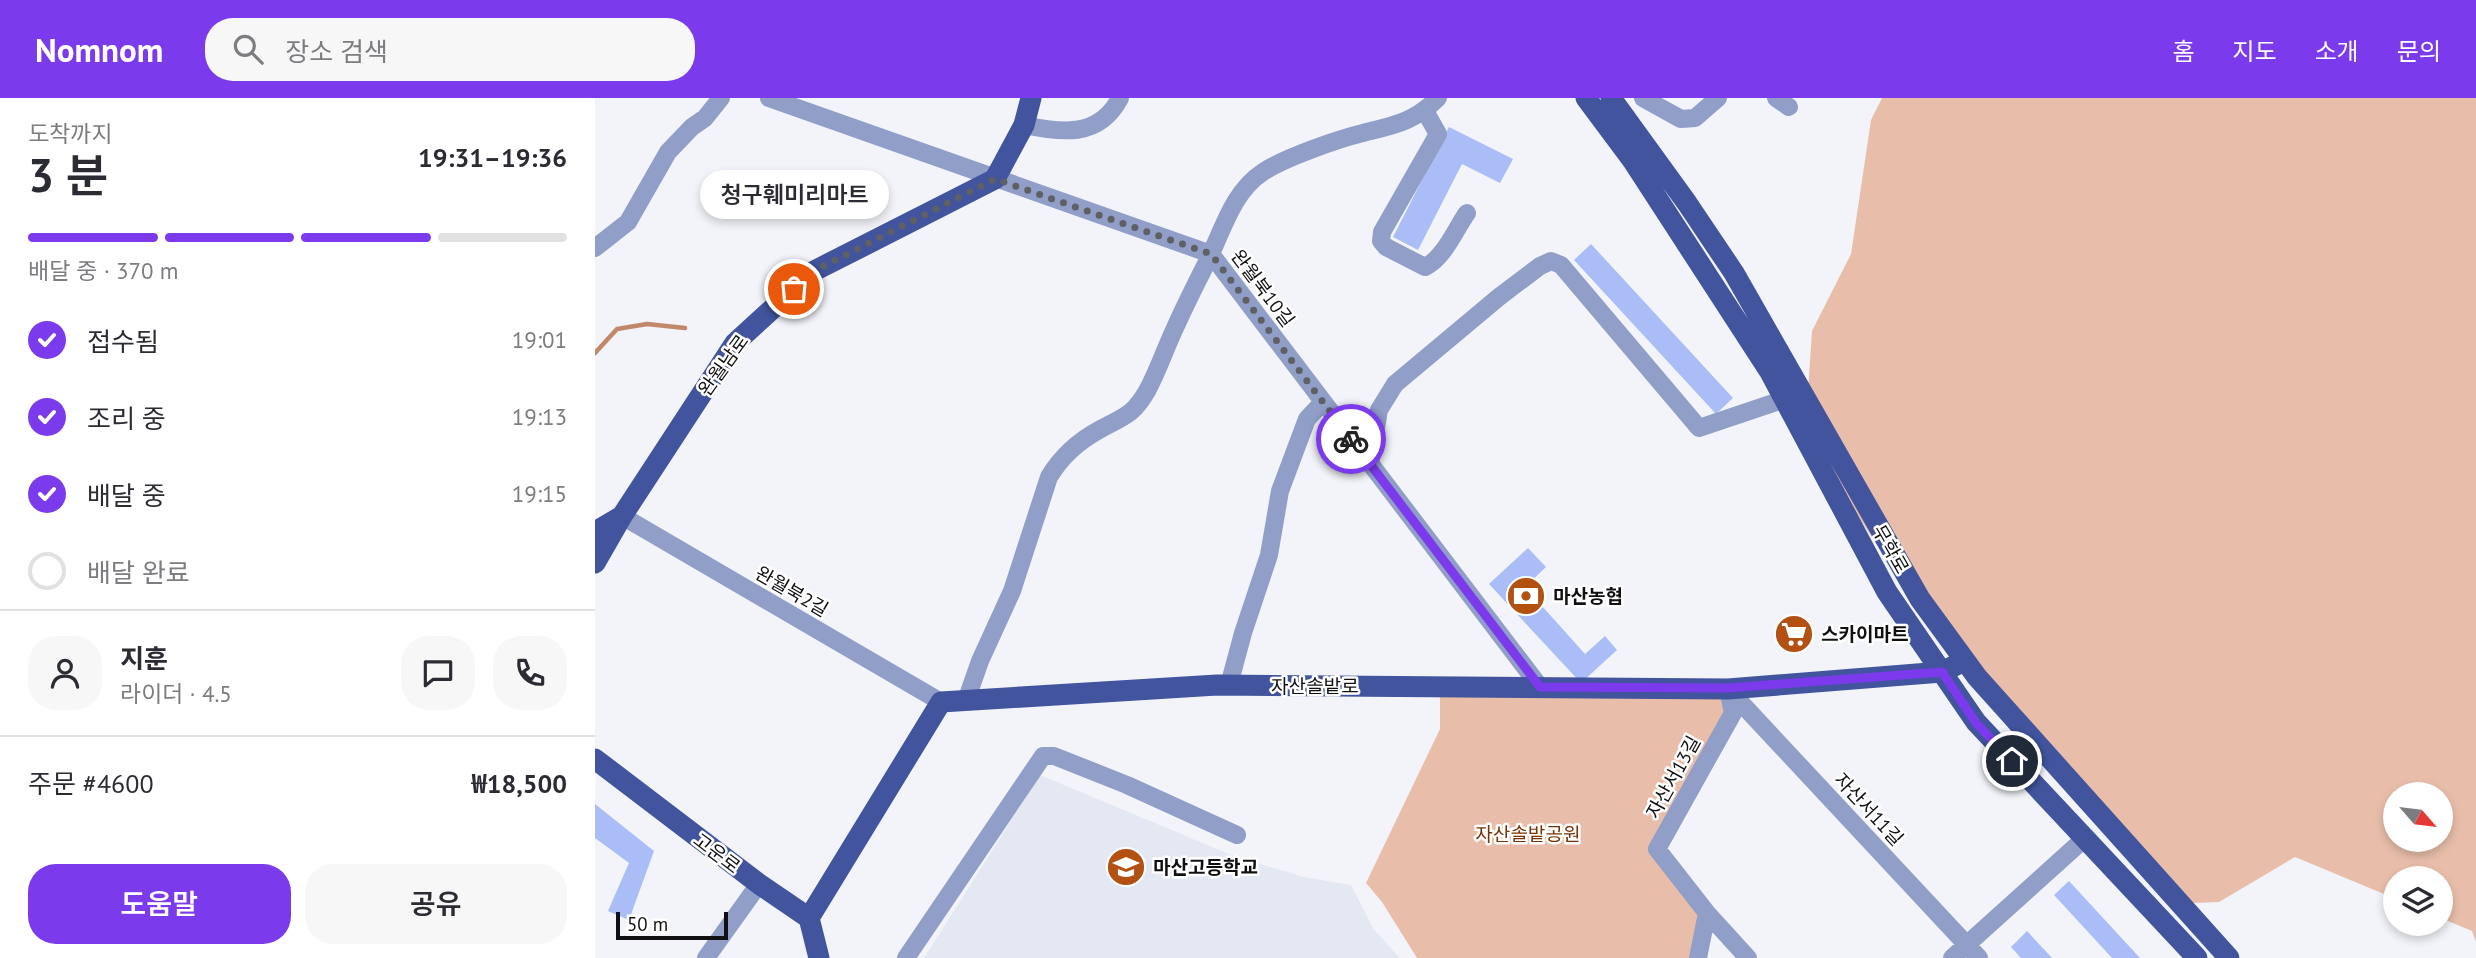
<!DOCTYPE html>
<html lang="ko">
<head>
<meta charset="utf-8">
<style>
	:root { --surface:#fff; --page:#f7f7f7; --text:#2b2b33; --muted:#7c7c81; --line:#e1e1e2; --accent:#7c3aed }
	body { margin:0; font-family:"PT Sans","Noto Sans KR",sans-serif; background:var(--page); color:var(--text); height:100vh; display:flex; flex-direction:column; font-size:26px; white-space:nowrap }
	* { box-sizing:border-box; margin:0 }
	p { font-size:23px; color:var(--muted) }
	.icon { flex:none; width:38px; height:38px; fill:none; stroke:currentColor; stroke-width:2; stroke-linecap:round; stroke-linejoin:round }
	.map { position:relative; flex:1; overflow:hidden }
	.details { display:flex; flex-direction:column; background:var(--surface); width:595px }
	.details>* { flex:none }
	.needle { width:46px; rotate:118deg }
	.controls { position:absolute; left:1788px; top:684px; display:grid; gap:14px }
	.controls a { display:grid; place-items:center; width:70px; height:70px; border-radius:50%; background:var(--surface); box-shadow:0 4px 10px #0003; font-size:35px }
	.scale { position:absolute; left:21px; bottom:18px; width:112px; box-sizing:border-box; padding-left:7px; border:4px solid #101012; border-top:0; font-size:19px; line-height:24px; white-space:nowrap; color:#101012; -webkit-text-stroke:5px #fff; paint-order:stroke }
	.pin { position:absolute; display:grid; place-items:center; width:60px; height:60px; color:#fff; margin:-30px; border:4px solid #fff; border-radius:50%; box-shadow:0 2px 7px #0007 }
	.courier { position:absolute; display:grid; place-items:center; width:70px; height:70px; margin:-35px; border:5px solid #7c3aed; border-radius:50%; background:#fff; color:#222; box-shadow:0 2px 9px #0007 }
	.bubble { position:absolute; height:49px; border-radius:24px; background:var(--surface); box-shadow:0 4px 10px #0003; font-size:23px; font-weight:600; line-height:49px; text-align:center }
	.head em { font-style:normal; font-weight:600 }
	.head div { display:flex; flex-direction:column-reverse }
	.head { display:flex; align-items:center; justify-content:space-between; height:119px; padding:0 28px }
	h1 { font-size:46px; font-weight:600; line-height:52px }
	.bar { display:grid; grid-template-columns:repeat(4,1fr); gap:10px 7px; align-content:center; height:84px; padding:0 28px }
	.bar i { height:9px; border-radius:5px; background:var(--line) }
	.bar .on { background:var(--accent) }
	.bar p { grid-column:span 4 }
	.line { display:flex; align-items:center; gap:18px; padding:0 28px; border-top:2px solid var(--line) }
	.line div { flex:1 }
	.round { display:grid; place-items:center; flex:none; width:74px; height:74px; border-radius:28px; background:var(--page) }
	ol { padding:0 28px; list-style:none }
	li { display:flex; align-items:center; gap:21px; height:77px }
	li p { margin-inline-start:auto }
	li .icon { padding:7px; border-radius:50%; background:var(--accent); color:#fff; stroke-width:4 }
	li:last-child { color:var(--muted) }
	li i { width:38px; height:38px; border:4px solid var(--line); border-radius:50% }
	.action { display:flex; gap:14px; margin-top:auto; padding:14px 28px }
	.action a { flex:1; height:80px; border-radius:28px; background:var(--accent); color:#fff; font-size:28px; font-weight:600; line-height:80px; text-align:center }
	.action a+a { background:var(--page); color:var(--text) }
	header { display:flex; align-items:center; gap:42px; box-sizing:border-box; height:98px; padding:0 35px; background:var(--accent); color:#fff }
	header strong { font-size:33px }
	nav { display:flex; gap:38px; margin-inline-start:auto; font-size:24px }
	.search { width:490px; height:63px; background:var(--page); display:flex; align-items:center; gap:18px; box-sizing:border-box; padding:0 24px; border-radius:28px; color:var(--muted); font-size:26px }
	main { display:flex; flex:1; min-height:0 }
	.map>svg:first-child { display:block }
	.built { fill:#e3e8f3 }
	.green { fill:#e8beaa; fill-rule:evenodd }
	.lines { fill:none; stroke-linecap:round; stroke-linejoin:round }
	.stream { stroke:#c2886b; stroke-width:4.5 }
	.building { fill:#abbdf6 }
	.minor { stroke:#909ec8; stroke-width:18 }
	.major { stroke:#41549d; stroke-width:21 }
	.done { stroke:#5f6063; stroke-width:7; stroke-dasharray:0 12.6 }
	.route { stroke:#7c3aed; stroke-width:9 }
	.labels { text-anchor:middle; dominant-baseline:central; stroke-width:5; stroke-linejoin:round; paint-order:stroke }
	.street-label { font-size:19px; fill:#101012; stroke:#fff }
	.poi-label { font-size:19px; font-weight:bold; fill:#101012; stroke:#fff; text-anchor:start }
	.park-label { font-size:19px; fill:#793201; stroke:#fff }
</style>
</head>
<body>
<header>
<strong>Nomnom</strong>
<div class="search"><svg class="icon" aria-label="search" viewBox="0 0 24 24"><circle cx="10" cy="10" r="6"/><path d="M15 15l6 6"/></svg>장소 검색</div>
<nav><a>홈</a><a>지도</a><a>소개</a><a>문의</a></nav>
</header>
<main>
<section class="details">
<div class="head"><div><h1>3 분</h1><p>도착까지</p></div><em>19:31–19:36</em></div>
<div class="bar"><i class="on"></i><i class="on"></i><i class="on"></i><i></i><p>배달 중 · 370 m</p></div>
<ol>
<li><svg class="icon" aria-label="check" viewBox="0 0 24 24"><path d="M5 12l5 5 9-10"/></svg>접수됨<p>19:01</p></li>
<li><svg class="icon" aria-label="check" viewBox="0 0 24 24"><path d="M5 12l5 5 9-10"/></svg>조리 중<p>19:13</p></li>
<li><svg class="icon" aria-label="check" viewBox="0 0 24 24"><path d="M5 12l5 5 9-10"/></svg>배달 중<p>19:15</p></li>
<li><i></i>배달 완료</li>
</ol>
<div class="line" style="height:126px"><a class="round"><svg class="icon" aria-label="person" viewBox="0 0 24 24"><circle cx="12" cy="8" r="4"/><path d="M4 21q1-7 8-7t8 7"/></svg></a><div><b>지훈</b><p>라이더 · 4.5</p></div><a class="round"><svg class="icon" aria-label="chat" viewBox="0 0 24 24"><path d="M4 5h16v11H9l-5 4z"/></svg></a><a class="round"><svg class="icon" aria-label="phone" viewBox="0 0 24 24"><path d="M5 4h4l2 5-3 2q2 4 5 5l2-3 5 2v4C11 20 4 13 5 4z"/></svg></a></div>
<div class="line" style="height:91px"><div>주문 #4600</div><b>₩18,500</b></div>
<div class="action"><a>도움말</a><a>공유</a></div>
</section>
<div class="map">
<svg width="1881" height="860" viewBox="0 0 1881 860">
	<rect width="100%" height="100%" fill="#f2f4f9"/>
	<!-- built -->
	<path class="built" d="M445,677L641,759L709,779L756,787L779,832L805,860H329Z"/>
	<!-- green -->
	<path class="green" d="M1287,0H1881V844L1877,833L1846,820V780H1801V801L1700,759L1624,804L1598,805L1308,486L1247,394L1212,308L1217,233L1256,156L1276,22ZM1801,696H1846V742H1801Z
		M845,596L1130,598L1133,615L1057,751L1105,814L1096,860H822L787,804L771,785L845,631Z"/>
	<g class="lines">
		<!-- stream -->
		<path class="stream" d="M0,255L22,231L52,226L90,230"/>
	</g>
	<!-- building -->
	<path class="building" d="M854,29L918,61L905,85L867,66L823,152L798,139Z
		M996,146L1138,300L1121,316L979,162Z
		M933,450L951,469L930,489L990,556L1010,538L1022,552L986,585L894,486Z
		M0,706L59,753L34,822L13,813L34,765L0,740Z
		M1474,783L1545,860H1517L1459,797Z
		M1432,833L1457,860H1426L1416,849Z"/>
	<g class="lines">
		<!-- minor -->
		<path class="minor" d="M174,0L616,156L945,589
			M1048,0L1086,21L1100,20L1123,0
			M1181,0L1194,9
			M830,13L843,36L787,134L786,143L791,149L830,169C849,160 860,132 872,115
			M429,27C467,35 504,40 525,0
			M0,150L33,124L73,54L97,29L110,20L126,0
			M775,366L784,312L800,286L904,199L945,168L956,163L966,167L1104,330L1190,301
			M27,418L346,604
			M634,587L648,535L674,457L685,393L712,321L728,304
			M1133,591L1384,860
			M1133,591L1138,615L1062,751L1112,815L1153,860
			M371,603L385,563L417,493L454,379C466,359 482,344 504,332C527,319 537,319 552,293C563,273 570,251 580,230C591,205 603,182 615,158C629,128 639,93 668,74C689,60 743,41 768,35C800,27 819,24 843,0
			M111,860L164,786
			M311,860L448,658H459L532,687L642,737
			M1103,860L1112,815
			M1357,860L1489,741"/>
		<!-- major -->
		<path class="major" d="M991,0L1038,63L1175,274L1292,494L1381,624L1602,860
			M1016,0L1092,105L1139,175L1325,501L1382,579L1634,860
			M0,434L27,418L140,245L219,173L400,81L429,27L436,0
			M0,465L27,418
			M0,661L164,786L214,820L224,860
			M214,820L346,604L622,587L1133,591L1347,574L1369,563"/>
	</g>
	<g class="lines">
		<!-- done -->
		<path class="done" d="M199,191L219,173L400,81L616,156L756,341"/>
		<!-- route -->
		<path class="route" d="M756,341L945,589L1133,590L1347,574L1381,625L1417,663"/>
	</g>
	<!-- icons -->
	<defs>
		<g id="bank-disc" transform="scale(2.0125)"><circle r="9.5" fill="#b35113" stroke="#fff"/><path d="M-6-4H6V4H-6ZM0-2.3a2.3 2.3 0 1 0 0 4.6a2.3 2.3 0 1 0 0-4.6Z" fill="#fff"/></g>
		<g id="supermarket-disc" transform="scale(2.0125)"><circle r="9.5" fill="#b35113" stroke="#fff"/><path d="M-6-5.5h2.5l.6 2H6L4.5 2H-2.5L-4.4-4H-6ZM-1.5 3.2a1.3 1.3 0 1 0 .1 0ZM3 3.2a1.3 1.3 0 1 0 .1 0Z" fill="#fff"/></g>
		<g id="school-disc" transform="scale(2.0125)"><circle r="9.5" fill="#b35113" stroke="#fff"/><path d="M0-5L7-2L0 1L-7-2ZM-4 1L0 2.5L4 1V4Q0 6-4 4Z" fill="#fff"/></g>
	</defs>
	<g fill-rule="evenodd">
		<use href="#bank-disc" x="931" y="498"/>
		<use href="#supermarket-disc" x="1199" y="536"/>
		<use href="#school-disc" x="531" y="769"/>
	</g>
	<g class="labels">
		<!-- street labels -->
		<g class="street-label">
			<text transform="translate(668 190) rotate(53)">완월북10길</text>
			<text transform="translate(128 267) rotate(-54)">완월남로</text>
			<text transform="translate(1296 451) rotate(60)">무학로</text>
			<text transform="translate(197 493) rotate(30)">완월북2길</text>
			<text x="720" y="588">자산솔밭로</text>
			<text transform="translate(1078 679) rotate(-61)">자산서13길</text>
			<text transform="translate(1274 711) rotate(47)">자산서11길</text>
			<text transform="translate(122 755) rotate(37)">고운로</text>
		</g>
		<!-- poi labels -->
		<g class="poi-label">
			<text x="958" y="498">마산농협</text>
			<text x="1226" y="536">스카이마트</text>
			<text x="558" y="769">마산고등학교</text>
		</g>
		<!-- park labels -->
		<g class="park-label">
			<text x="933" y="736">자산솔밭공원</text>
		</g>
	</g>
</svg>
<div class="controls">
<a><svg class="needle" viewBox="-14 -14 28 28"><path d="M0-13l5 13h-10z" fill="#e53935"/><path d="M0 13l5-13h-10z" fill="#7c7c81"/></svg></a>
<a><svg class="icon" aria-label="layers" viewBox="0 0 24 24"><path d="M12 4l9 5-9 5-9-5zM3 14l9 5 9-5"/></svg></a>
</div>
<div class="scale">50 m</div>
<div class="pin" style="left:199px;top:191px;background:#ea580c"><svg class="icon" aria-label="bag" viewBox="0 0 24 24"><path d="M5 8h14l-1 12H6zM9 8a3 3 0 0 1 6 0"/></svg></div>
<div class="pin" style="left:1417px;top:663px;background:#1f2937"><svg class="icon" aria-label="home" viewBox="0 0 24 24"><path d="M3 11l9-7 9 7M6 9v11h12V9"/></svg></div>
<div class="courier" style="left:756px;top:341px"><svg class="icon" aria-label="bike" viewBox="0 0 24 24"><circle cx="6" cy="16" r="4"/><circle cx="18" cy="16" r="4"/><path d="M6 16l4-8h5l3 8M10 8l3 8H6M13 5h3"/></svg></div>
<div class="bubble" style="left:105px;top:72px;width:189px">청구훼미리마트</div>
</div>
</main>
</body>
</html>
